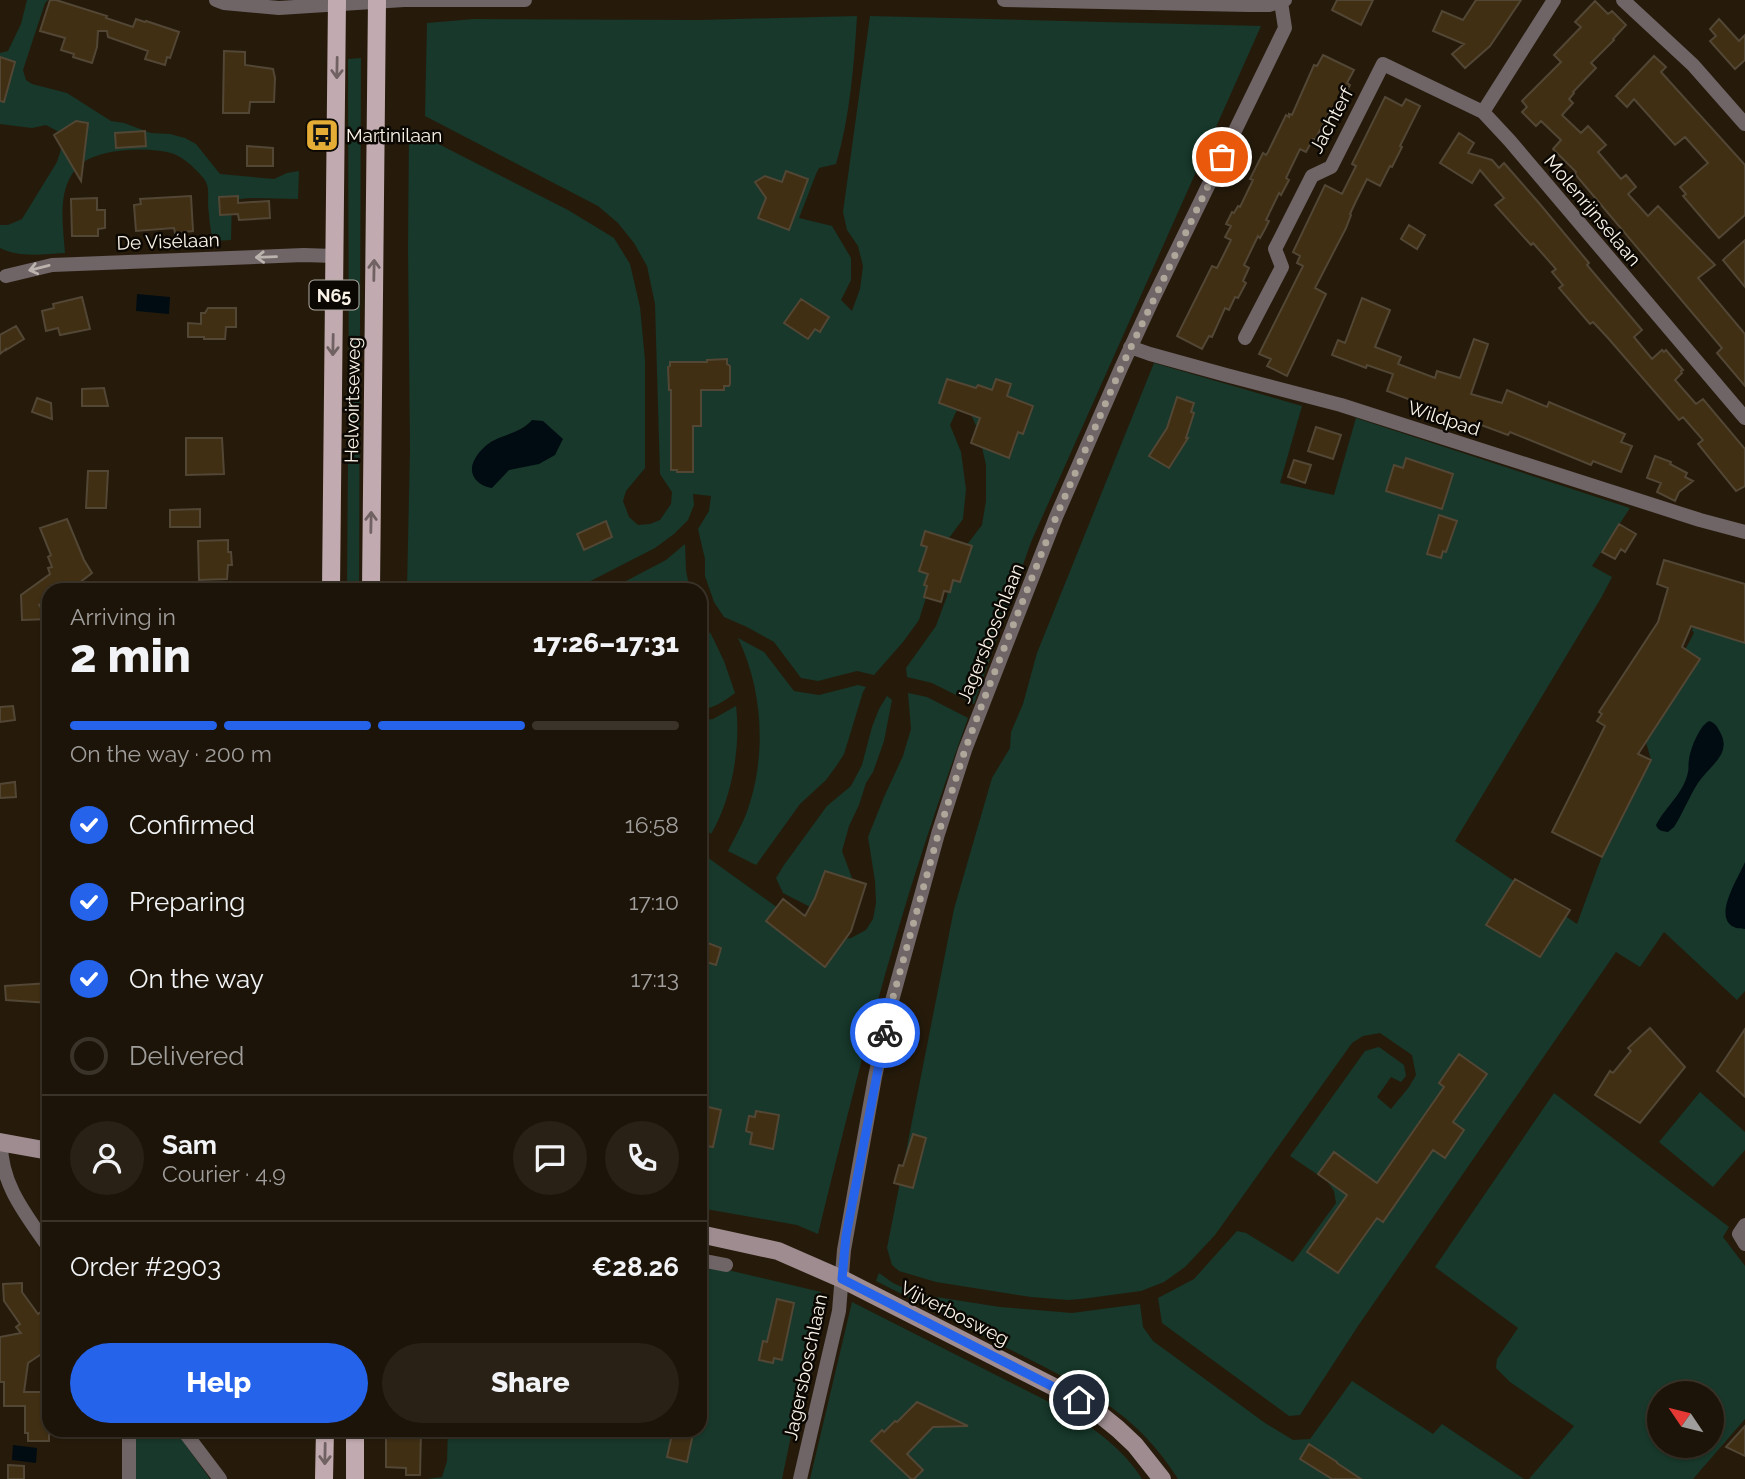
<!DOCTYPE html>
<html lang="en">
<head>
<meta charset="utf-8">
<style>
	:root { --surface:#1c1408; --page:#292116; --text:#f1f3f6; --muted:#a09e9c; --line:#3a3329; --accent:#2563eb }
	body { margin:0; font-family:Raleway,sans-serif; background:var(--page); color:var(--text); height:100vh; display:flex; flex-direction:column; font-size:26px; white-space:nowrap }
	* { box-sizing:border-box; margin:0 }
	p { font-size:23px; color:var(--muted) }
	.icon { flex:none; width:38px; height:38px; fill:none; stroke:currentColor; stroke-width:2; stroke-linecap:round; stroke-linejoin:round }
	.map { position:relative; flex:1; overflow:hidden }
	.sheet { position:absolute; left:42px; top:583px; width:665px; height:854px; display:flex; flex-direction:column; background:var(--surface); border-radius:21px; box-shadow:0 2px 5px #0004,0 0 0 2px var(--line) }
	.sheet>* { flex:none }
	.needle { width:46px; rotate:305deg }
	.buttons { position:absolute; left:1647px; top:1381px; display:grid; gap:14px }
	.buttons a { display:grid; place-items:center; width:77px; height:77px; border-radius:50%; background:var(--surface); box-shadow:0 2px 5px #0004,0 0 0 2px var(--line); font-size:35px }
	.pin { position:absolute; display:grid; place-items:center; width:60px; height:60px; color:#fff; margin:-30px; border:4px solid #fff; border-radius:50%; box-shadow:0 2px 7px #0007 }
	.courier { position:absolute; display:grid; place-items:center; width:70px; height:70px; margin:-35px; border:5px solid #2563eb; border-radius:50%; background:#fff; color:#222; box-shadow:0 2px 9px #0007 }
	.head em { font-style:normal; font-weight:800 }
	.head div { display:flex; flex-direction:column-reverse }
	.head { display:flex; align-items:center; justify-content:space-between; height:119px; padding:0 28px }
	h1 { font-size:46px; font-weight:800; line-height:52px }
	.bar { display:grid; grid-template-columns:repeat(4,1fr); gap:10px 7px; align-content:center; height:84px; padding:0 28px }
	.bar i { height:9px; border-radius:5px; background:var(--line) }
	.bar .active { background:var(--accent) }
	.bar p { grid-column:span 4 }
	.line { display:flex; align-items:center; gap:18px; padding:0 28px; border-top:2px solid var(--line) }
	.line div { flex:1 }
	.round { display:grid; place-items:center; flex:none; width:74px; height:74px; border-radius:37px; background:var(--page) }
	ol { padding:0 28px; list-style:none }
	li { display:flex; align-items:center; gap:21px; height:77px }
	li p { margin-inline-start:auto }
	li .icon { padding:7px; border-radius:50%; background:var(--accent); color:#fff; stroke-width:4 }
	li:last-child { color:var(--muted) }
	li i { width:38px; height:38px; border:4px solid var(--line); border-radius:50% }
	.cta { display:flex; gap:14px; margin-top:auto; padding:14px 28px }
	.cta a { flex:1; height:80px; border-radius:42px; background:var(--accent); color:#fff; font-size:28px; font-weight:800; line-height:80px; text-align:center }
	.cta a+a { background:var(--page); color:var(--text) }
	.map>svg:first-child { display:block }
	.green { fill:#17382a; fill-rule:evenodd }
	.water { fill:#010c12 }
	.building { fill:#402f13; stroke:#524635; stroke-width:2 }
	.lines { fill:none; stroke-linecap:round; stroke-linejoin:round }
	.street { stroke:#6f6466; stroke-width:14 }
	.secondary { stroke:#9e8c90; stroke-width:18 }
	.primary { stroke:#c2abb0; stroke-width:18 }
	.oneway { stroke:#706162 }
	.oneway2 { stroke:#bbb3ae }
	.done { stroke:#b0a79b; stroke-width:7; stroke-dasharray:0 12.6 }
	.route { stroke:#2563eb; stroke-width:9 }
	.labels { text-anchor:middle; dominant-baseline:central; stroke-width:5; stroke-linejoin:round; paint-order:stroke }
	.shield { fill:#0b0702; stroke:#b2aca3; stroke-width:2 }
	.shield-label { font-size:18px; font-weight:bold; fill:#faf3e8 }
	.street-label { font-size:19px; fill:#faf3e8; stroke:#0b0702 }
	.poi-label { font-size:19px; fill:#faf3e8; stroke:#0b0702; text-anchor:start }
</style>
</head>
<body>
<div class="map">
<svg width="1745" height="1479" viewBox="0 0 1745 1479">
	<rect width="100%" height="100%" fill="#261b0b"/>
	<!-- green -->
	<path class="green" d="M27,0H48L45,3L23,70L26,80L32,84L67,93L111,121L124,123L151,133L170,134L185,138L196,144L220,174L274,179L287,173L299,171L298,199L249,198L232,200L231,240L213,241C210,229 209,216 208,204C208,197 209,188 206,182C204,178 199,173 196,170C189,163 183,158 174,154C151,146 98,148 80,165C56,186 63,225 65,253C43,254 20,258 0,248V225H8L22,219L57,162L63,143L61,133L46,125L32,128L0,124V53L8,51L21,24Z
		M857,16C854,65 850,117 836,164L819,168L816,174L799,218L832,226L851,258V280L841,300L852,311L860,289L863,266L858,246L847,230L843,212L870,16L1261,26L1031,542L974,704L932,683L907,677L906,668L936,626L947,596L948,585L956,559L982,525L986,501V465L978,430L963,397L950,425L961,452L966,489L963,519L941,549L919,620L903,642L874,675L857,671L818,681L801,678L774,642L747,627L724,617L714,602L705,576V559L698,529L709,511L711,496L693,494L694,505L688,520L674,534L655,548L573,590H407L410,449L408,248L409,129L568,210L614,238L630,264L640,307L645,360V468L626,491L623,501L629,517L638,525L650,524L660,520L671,504L672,492L660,474L655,304L647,266L634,243L618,223L598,206L425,116L427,23L474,19L700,20ZM528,425L522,466L509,470L490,442L511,435Z
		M361,58L359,590H347L348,457L349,440L348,59Z
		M1154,363L1302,406L1280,483L1334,495L1356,418L1630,508L1592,566L1612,577L1601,598L1455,841L1577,924L1602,856L1651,760L1646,742L1699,660L1685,650L1694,633L1692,630L1693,627L1745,643V991L1737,1000L1664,932L1640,967L1616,952L1358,1326L1300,1415L1289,1416L1162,1323L1158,1298L1194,1279L1237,1231L1246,1233L1293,1262L1336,1203L1334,1191L1327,1181L1290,1156L1365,1051L1379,1047L1404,1065L1406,1076L1401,1082L1391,1077L1377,1097L1391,1109L1409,1087L1416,1075L1412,1055L1380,1033L1363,1036L1352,1043L1215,1235L1185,1267L1164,1282L1141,1291L1081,1299L1068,1300L1031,1297L936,1282L899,1271L892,1265L887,1248L954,909L992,778L1010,748L1011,732L1023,704L1037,653Z
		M685,544L686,571L690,590H609L666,560Z
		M710,632L724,661L735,693C724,701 714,709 700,709V651Z
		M738,638L764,652L794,691L819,695L858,685L866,687L863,692L844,754L837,765L826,780L800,804L756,865L728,851C734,839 740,828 745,817C767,761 764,692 738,638Z
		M908,693L927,697L968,718C943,788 919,858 898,930C868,1031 843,1132 818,1234L797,1225L700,1208V852L796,921L836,940L851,938L866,930L873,919L876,903L875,881L868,837L884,797L903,756L911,729Z
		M887,696L892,700L884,741L873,772L866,783L859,805L849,826L842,851L856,889L820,912L783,893L776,878L784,865L827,806L851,786L862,765L872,727L879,709Z
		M736,706C741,746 732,799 711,834L700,825V721L713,719Z
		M1700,1092L1745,1132V1150L1713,1187L1659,1142Z
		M1554,1093L1729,1227L1723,1237L1745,1266V1419L1693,1479H1529L1574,1426L1510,1382L1496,1368L1497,1359L1518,1328L1435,1267ZM1659,1393H1712V1446H1659Z
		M715,1267L821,1292L782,1479H427L442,1477L447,1461L448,1430H700V1270L706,1271Z
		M879,1273L893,1283L917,1294L1000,1307L1072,1313L1140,1304L1143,1327L1153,1341L1265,1423L1293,1440L1310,1439L1352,1381L1433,1434L1442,1424L1524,1479H1178C1135,1409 1071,1380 1001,1345C959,1323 918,1302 876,1281Z
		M852,1302L1069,1412C1096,1430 1125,1451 1142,1479H810Z
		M137,1430H175L210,1479H136V1432Z"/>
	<!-- water -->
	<path class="water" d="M137,294L170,297L169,314L136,311Z
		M532,420L543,421L563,439L555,455L539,464L509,470L492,488C485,487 477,483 474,477C467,465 479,451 488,444C502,434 520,434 532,420Z
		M1709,721C1715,723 1717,726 1720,732C1733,754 1708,767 1698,783C1689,797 1683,813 1674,827L1668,832C1662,831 1658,831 1656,825C1666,806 1684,793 1688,772C1689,768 1688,764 1689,760C1690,750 1699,726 1709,721Z
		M1745,862V929C1741,928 1737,929 1734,927C1712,917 1739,877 1745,862Z
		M13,1445L37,1448L36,1463L12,1460Z"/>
	<!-- building -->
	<path class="building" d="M50,0H56L107,16L106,18L133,27L136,19L145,22L146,21L179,32L170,58L167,57L165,65L145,59L148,51L108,37L107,31H98L97,47L92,63L73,57L74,54L61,50L65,38L40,31Z
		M1337,0H1373L1361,25L1332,10Z
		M1476,0H1521L1490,46L1465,68L1452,54L1464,44L1433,31L1442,11L1463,20Z
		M1595,1L1608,14L1612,11L1626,25L1613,39L1614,40L1591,63L1596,68L1573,92L1574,93L1569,99L1573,103L1562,115L1581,133L1588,126L1606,145L1598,152L1621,179L1626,175L1636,187L1628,194L1648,216L1658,206L1715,265L1698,278L1745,334V386L1717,353L1722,348L1575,174L1576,172L1553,149L1561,140L1541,121L1536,126L1522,112L1527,107L1522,101L1561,62L1554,55L1581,27L1575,22Z
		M1719,19L1739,41L1745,35V60L1735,69L1710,41L1716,36L1710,29Z
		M224,51L245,52V65L273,69L275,78L274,102H250L249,113H223Z
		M1323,55L1354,70L1347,83L1350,85L1342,100L1339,99L1333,112L1330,111L1315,140L1313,139L1306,152L1300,149L1286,178L1289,180L1281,195L1279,193L1266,220L1269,221L1265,229L1260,238L1258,236L1244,265L1249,268L1243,281L1246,283L1238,298L1235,297L1229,310L1225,308L1212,337L1209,336L1202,349L1177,336L1212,266L1217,268L1231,240L1225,237L1231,226L1226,224L1232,212L1234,213L1238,206L1240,207L1253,180L1250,179L1263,153L1266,155L1268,152L1286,115L1289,117V114L1292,115L1314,65L1317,66Z
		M1654,56L1666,67L1661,72L1745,165V215L1719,238L1683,196L1686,194L1680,187L1708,163L1685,137L1675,145L1634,99L1627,107L1616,96Z
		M0,57L15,62L4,102L0,101Z
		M1385,97L1402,106L1406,99L1420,106L1400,146L1402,147L1392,167L1390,166L1380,186L1367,179L1356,201L1350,214L1351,215L1346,228L1315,288L1326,294L1287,376L1267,366L1271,359L1259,354L1303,266L1297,263L1300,256L1293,252L1325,185L1342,194L1356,166L1352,164Z
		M76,121L88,123L81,181L54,135Z
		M145,131L146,146L116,148L115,133Z
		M1459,133L1474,143L1468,153L1492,160L1499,168L1504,163L1539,203L1589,263L1587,265L1642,330L1634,337L1652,359L1662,350L1664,352L1666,350L1683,370L1681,371L1682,373L1675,380L1696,404L1703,399L1745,449V486L1736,491L1698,444L1703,440L1683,417L1679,420L1608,338L1593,322L1590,324L1559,288L1563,285L1552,272L1556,269L1533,243L1531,245L1495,205L1504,198L1480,170L1472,183L1440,163Z
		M247,146L273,148V166H247Z
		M786,171L808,179L789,230L758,218L766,198L755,182L765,176L782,182Z
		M191,196L193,231L175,233L174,228L136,231L134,205L141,204L140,199Z
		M238,196V203L269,201L270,218L239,220L238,214L220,215L219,197Z
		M97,198V210H105V228L98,229V236H72L71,199Z
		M1409,225L1425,235L1417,249L1401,239Z
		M1745,240V287L1723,260Z
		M82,297L90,329L60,335L58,328L46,331L42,311L54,308L53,304Z
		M1362,298L1390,310L1375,347L1401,357L1398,364L1435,378L1437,371L1460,378L1474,339L1488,344L1471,394L1502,403L1507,390L1547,407L1549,402L1625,434L1621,442L1632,446L1621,472L1593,461L1591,465L1510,432L1508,435L1476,423L1475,428L1467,426L1465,429L1442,422L1444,416L1415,407L1416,402L1387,391L1393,374L1367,365L1366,368L1332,355L1338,340L1345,343Z
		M801,299L829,317L821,330L820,332L815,329L808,339L784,323Z
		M208,308H236V327H226L225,339H204V337H188V323L201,324V313H205Z
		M16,326L24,339L6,350V349L0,354V335Z
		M727,359V364L730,366V384L729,386H724V390H701V426H693V472H677V470H671V390H669L668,367L670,366V362H707V360Z
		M947,379L976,388L978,385L992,390L996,379L1011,384L1007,396L1033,406L1023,434L1018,432L1009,458L971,443L980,418L939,403Z
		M104,388L108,406H82V389Z
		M1177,397L1194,403L1191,412L1194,413L1186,438H1188L1169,468L1149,456L1167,428Z
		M37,398L51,403L52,419L32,412Z
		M1316,427L1341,435L1333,459L1308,451Z
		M186,438H222L224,474L186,475Z
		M1655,456L1671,462L1670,464L1687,473L1685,477L1693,481L1679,492L1675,501L1657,492L1661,483L1647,478Z
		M1406,458L1453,474L1442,509L1386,491L1394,465L1403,468Z
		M1294,460L1311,465L1305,483L1288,477Z
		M88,471H108L106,508H86Z
		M200,509V527H170V510Z
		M1439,515L1457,521L1446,552L1443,551L1441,558L1427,554Z
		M67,519L84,560L92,573L70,590H49V598L39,605L49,619L22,620L21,595L50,574L48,568L52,567L48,557L51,555L40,528Z
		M606,521L612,537L584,550L577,534Z
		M1619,524L1636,534L1625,552L1621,549L1615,559L1602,552Z
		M925,531L972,546L960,582L953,580L950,592L944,591L941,602L924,597L927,586L924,585L928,574L919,571L927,547L921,545Z
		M228,540V552H231L232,565H228L227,579L199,580L198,541Z
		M1664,560L1745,584V643L1691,626L1682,647L1700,659L1638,754L1651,760L1602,857L1552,832L1605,726L1597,721L1602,714L1599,712L1658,622L1668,588L1657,584Z
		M13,706L15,720L0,722V707Z
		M15,782L16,797L0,798V784Z
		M825,871L866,884L851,931L825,967L766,921L783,899L805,916L815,898Z
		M1515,879L1570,910L1540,957L1486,925Z
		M700,940L721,948L716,965L700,960Z
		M49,983V1003L6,1000L5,986Z
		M1650,1028L1685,1067L1640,1123L1595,1095L1610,1071L1613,1073L1631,1051L1628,1048Z
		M1745,1029V1097L1717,1071Z
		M1459,1054L1487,1074L1453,1122L1464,1130L1445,1158L1433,1150L1383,1222L1377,1218L1338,1273L1307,1252L1347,1195L1318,1174L1334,1152L1377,1183L1444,1087L1439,1083Z
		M700,1105L721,1110L713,1147L700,1145Z
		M756,1111L779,1115L773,1149L750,1144L752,1133L746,1131L749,1116L755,1117Z
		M913,1134L926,1138L913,1188L894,1183L899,1165L903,1166Z
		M22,1283V1292L38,1314L49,1306V1354L43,1353L28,1363L24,1392H49V1441H28V1433H25V1406H4V1382H0V1337L21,1333L16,1327L20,1324L4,1301L3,1284Z
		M777,1299L794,1303L782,1360L774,1358L773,1363L759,1360L763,1341L767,1342Z
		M917,1402L968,1426L933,1427L907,1454L923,1470L914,1479H911L871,1441L882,1430L884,1432L895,1421L897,1422Z
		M1745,1426V1456L1726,1447Z
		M407,1430H421L420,1475H406V1468L386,1467V1434H407Z
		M673,1430L693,1434L687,1462L667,1457Z
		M1309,1444L1337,1462V1463L1361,1479H1332L1300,1459Z
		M8,1465L24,1466V1479H8Z"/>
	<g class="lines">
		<!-- street -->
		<path class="street" d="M216,0L224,3L279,8L404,0H525
			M1004,0L1249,5H1269L1285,0
			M1623,0L1693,65L1745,124
			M1483,112L1554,0
			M6,276L52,265L304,255L334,256
			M1245,338L1282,267L1275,249L1312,176L1331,167L1383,64L1483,112L1510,141L1745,418
			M1130,347L1150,354L1226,375L1341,405L1700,520L1745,532
			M1,1142C0,1184 27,1216 49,1248
			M1745,1225L1739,1234L1745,1244
			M700,1260L726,1265
			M183,1430L220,1479
			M129,1479V1435L131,1430
			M800,1479L839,1311L844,1250L875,1077L890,1008L938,834L965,750L1056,517L1121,368L1152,301L1285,28L1281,2"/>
		<!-- secondary -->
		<path class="secondary" d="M0,1142L49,1151
			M700,1234L778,1251L842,1279L1062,1391L1102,1416L1118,1429L1135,1445L1162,1479"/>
		<!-- primary -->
		<path class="primary" d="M331,590L337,0
			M371,590L377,0
			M324,1479L325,1430
			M355,1479V1430"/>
	</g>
	<!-- one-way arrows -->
	<defs><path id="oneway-shaft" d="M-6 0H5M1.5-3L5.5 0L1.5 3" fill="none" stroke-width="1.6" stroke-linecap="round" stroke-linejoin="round" transform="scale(1.75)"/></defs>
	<g class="oneway">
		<use href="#oneway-shaft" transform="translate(337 68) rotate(91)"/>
		<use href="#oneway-shaft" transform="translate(374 270) rotate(-89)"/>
		<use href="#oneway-shaft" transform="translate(333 345) rotate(91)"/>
		<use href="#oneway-shaft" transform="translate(371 522) rotate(-89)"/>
		<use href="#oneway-shaft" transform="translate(325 1454) rotate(91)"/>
	</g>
	<g class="oneway2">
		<use href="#oneway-shaft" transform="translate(266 257) rotate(178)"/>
		<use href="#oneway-shaft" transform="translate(39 268) rotate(166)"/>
	</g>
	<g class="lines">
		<!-- done -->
		<path class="done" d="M885,1033L890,1008L938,835L965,750L986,694L1056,517L1121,368L1222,157"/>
		<!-- route -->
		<path class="route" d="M885,1033L846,1236L842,1279L1079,1400"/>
	</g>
	<!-- icons -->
	<defs>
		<g id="bus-square" transform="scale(1.75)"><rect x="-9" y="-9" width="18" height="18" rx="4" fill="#e5ad35" stroke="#0b0702"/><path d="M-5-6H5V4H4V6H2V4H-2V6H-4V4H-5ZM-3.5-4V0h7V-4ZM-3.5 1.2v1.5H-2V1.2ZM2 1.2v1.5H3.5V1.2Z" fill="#111"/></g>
	</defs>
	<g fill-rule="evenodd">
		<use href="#bus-square" x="322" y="135"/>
	</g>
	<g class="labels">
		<!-- shield labels -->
		<rect class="shield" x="309.5" y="280.5" width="49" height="29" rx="5"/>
		<g class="shield-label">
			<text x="334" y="295">N65</text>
		</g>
		<!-- street labels -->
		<g class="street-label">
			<text transform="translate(1331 120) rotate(-62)">Jachterf</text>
			<text transform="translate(1593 210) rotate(50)">Molenrijnselaan</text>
			<text transform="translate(168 241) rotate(-2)">De Visélaan</text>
			<text transform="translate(352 400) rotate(-89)">Helvoirtseweg</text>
			<text transform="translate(1444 418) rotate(18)">Wildpad</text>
			<text transform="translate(990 633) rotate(-68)">Jagersboschlaan</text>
			<text transform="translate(955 1313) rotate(27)">Vijverbosweg</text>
			<text transform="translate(805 1367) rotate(-78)">Jagersboschlaan</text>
		</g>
		<!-- poi labels -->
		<g class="poi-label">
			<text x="346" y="135">Martinilaan</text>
		</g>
	</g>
</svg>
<div class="buttons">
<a><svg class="needle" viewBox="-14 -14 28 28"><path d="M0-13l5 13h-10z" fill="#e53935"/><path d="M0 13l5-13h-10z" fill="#a09e9c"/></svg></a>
</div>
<div class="pin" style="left:1222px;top:157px;background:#ea580c"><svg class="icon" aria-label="bag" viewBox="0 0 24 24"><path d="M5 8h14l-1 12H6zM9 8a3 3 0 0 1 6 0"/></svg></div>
<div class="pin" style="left:1079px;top:1400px;background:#1f2937"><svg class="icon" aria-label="home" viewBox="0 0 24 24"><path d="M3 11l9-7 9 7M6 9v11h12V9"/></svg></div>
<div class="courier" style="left:885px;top:1033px"><svg class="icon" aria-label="bike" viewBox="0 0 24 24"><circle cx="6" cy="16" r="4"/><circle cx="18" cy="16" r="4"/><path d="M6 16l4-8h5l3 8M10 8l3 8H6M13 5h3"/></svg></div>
<section class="sheet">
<div class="head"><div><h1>2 min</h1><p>Arriving in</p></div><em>17:26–17:31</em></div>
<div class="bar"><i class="active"></i><i class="active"></i><i class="active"></i><i></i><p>On the way · 200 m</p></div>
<ol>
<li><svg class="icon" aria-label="check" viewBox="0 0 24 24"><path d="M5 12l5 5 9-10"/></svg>Confirmed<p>16:58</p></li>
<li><svg class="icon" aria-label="check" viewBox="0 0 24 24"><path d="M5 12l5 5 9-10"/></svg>Preparing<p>17:10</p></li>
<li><svg class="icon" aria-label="check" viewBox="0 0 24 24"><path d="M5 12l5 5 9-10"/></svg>On the way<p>17:13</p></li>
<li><i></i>Delivered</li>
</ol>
<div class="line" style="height:126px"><a class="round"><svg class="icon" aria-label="person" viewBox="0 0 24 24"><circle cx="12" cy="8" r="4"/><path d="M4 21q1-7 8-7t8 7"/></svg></a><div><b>Sam</b><p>Courier · 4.9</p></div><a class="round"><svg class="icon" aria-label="chat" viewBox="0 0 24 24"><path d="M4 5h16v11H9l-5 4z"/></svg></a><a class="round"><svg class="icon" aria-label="phone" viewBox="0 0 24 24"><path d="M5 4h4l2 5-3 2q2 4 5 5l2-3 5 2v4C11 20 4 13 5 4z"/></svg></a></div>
<div class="line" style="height:91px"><div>Order #2903</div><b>€28.26</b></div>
<div class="cta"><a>Help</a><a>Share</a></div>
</section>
</div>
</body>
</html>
